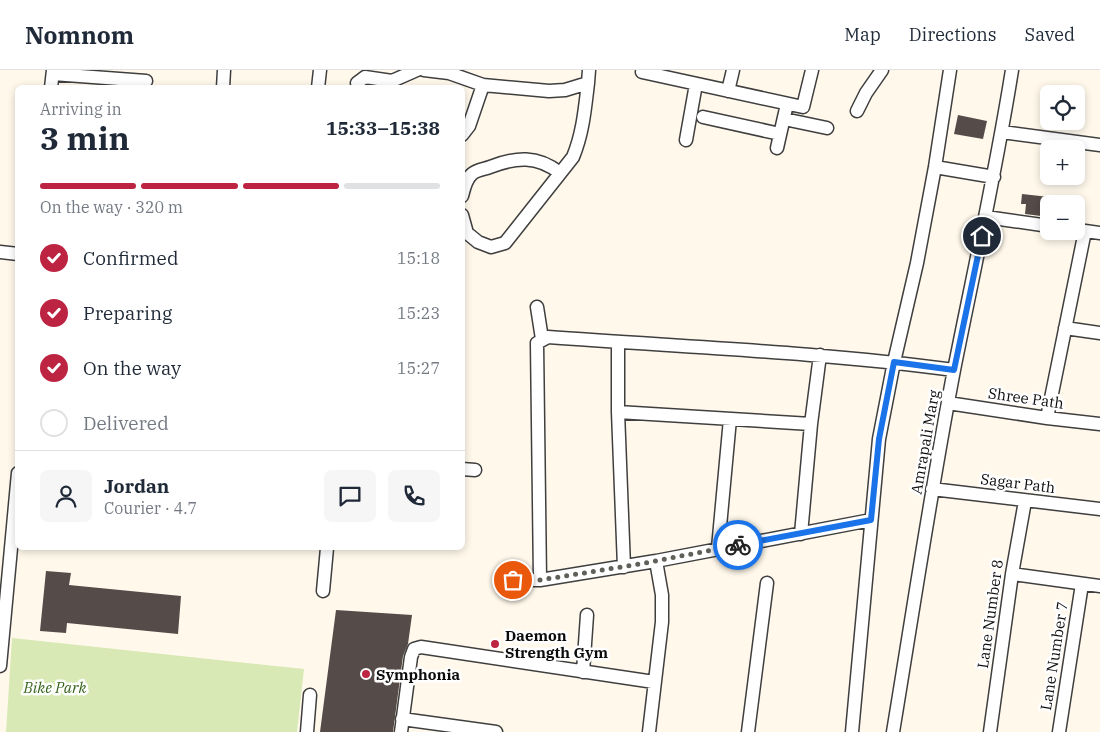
<!DOCTYPE html>
<html lang="en">
<head>
<meta charset="utf-8">
<style>
	:root { --surface:#fff; --page:#f6f6f7; --text:#1f2937; --muted:#747a83; --line:#e0e1e3; --accent:#bd2442 }
	body { margin:0; font-family:"IBM Plex Serif",serif; background:var(--page); color:var(--text); height:100vh; display:flex; flex-direction:column; font-size:19px; white-space:nowrap }
	* { box-sizing:border-box; margin:0 }
	p { font-size:16px; color:var(--muted) }
	.icon { flex:none; width:28px; height:28px; fill:none; stroke:currentColor; stroke-width:2; stroke-linecap:round; stroke-linejoin:round }
	.map { position:relative; flex:1; overflow:hidden }
	.details { position:absolute; left:15px; top:15px; width:450px; height:465px; display:flex; flex-direction:column; background:var(--surface); border-radius:8px; box-shadow:0 2px 8px #0003 }
	.details>* { flex:none }
	.fabs { position:absolute; left:1040px; top:15px; display:grid; gap:10px }
	.fabs a { display:grid; place-items:center; width:45px; height:45px; border-radius:8px; background:var(--surface); box-shadow:0 2px 8px #0003; font-size:25px }
	.pin { position:absolute; display:grid; place-items:center; width:42px; height:42px; color:#fff; margin:-21px; border:2px solid #fff; border-radius:50%; box-shadow:0 1px 5px #0007 }
	.courier { position:absolute; display:grid; place-items:center; width:50px; height:50px; margin:-25px; border:4px solid #1a73e8; border-radius:50%; background:#fff; color:#222; box-shadow:0 1px 6px #0007 }
	.overview em { font-style:normal; font-weight:700 }
	.overview div { display:flex; flex-direction:column-reverse }
	.overview { display:flex; align-items:center; justify-content:space-between; height:85px; padding:0 25px }
	h1 { font-size:32px; font-weight:700; line-height:38px }
	.bar { display:grid; grid-template-columns:repeat(4,1fr); gap:8px 5px; align-content:center; height:60px; padding:0 25px }
	.bar i { height:6px; border-radius:4px; background:var(--line) }
	.bar .current { background:var(--accent) }
	.bar p { grid-column:span 4 }
	.line { display:flex; align-items:center; gap:12px; padding:0 25px; border-top:1px solid var(--line) }
	.line div { flex:1 }
	.round { display:grid; place-items:center; flex:none; width:52px; height:52px; border-radius:8px; background:var(--page) }
	ol { padding:0 25px; list-style:none }
	li { display:flex; align-items:center; gap:15px; height:55px }
	li p { margin-inline-start:auto }
	li .icon { padding:5px; border-radius:50%; background:var(--accent); color:#fff; stroke-width:4 }
	li:last-child { color:var(--muted) }
	li i { width:28px; height:28px; border:2px solid var(--line); border-radius:50% }
	header { display:flex; align-items:center; gap:30px; box-sizing:border-box; height:70px; padding:0 25px; background:var(--surface); border-bottom:1px solid var(--line) }
	header strong { font-size:24px }
	nav { display:flex; gap:28px; margin-inline-start:auto; font-size:18px }
	.map>svg:first-child { display:block }
	.green { fill:#d8e9b5 }
	.building { fill:#554b48 }
	.lines { fill:none; stroke-linecap:round; stroke-linejoin:round }
	.minor-casing { stroke:#3f3f3f; stroke-width:15 }
	.minor { stroke:#fff; stroke-width:12 }
	.done { stroke:#615f5a; stroke-width:5; stroke-dasharray:0 9 }
	.route { stroke:#1a73e8; stroke-width:6 }
	.poi-dot { fill:#bd2442; stroke:#fff; stroke-width:2 }
	.labels { text-anchor:middle; dominant-baseline:central; stroke-width:5; stroke-linejoin:round; paint-order:stroke }
	.street-label { font-size:15px; fill:#0c0c0c; stroke:#fff }
	.poi-label { font-size:15px; font-weight:bold; fill:#0c0c0c; stroke:#fff; text-anchor:start }
	.park-label { font-size:15px; font-style:italic; fill:#36641c; stroke:#fff }
</style>
</head>
<body>
<header>
<strong>Nomnom</strong>
<nav><a>Map</a><a>Directions</a><a>Saved</a></nav>
</header>
<div class="map">
<svg width="1100" height="662" viewBox="0 0 1100 662">
	<rect width="100%" height="100%" fill="#fff8eb"/>
	<!-- green -->
	<path class="green" d="M12,568L304,599L297,662H6Z"/>
	<!-- building -->
	<path class="building" d="M958,45L987,51L983,69L954,64Z
		M1022,124L1049,127V147L1025,144L1026,134H1021Z
		M46,501L71,503L69,515L181,526L178,564L67,553L66,563L40,561Z
		M336,540L412,545L408,574L403,586L393,662H320Z"/>
	<g class="lines">
		<!-- minor casing -->
		<g class="minor-casing">
			<path id="minor" d="M424,0L449,3L483,15
				M642,2L803,37L812,0
				M53,4L146,11
				M357,13L365,7L392,11L417,0
				M51,18L53,0
				M223,18L224,0
				M318,18L320,0
				M728,21L733,0
				M857,41L866,23L882,0
				M703,47L780,64
				M784,49L827,58
				M1002,62L1100,75
				M462,65L469,56L483,15L549,21L565,20L588,13L589,0
				M686,70L696,14
				M777,78L787,34
				M935,97L994,107
				M462,126C464,118 466,109 472,104C476,100 485,99 490,97C516,87 537,85 560,103
				M462,145L467,163L478,172L491,177L505,173L573,87C583,63 585,38 588,13
				M986,147L1049,156
				M1078,160L1100,163
				M0,182L18,184
				M537,237L542,269
				M1065,258L1100,263
				M618,272V342L624,497
				M948,333L1047,348L1100,354
				M618,342L811,354
				M1047,348L1085,161
				M462,399L475,400
				M932,419L1100,439
				M871,450L656,491L540,510L537,273L548,267C684,277 820,282 954,300
				M801,464L811,354L820,285
				M718,478L730,349
				M1012,504L1100,516
				M500,510H540
				M323,521L327,478
				M0,596L18,403
				M583,602L587,545
				M402,649L496,662
				M307,662L310,625
				M401,662L411,587L414,579L421,577L654,612
				M649,662L662,552V525L656,491
				M748,662L767,513
				M852,662L879,369L894,292L917,193L935,97L950,0
				M893,662C913,541 931,420 954,300C974,200 996,101 1012,0
				M990,662L1012,504L1025,431
				M1059,662L1082,514"/>
		</g>
		<!-- minor -->
		<use href="#minor" class="minor"/>
	</g>
	<g class="lines">
		<!-- done -->
		<path class="done" d="M513,510H540L640,494L738,475"/>
		<!-- route -->
		<path class="route" d="M738,475L871,450L879,369L894,292L954,300L982,166"/>
	</g>
	<!-- markers -->
	<g class="poi-dot">
		<circle cx="495" cy="574" r="5"/>
		<circle cx="366" cy="604" r="5"/>
	</g>
	<g class="labels">
		<!-- street labels -->
		<g class="street-label">
			<text transform="translate(1026 328) rotate(8)">Shree Path</text>
			<text transform="translate(925 372) rotate(-80)">Amrapali Marg</text>
			<text transform="translate(1018 413) rotate(7)">Sagar Path</text>
			<text transform="translate(990 544) rotate(-82)">Lane Number 8</text>
			<text transform="translate(1054 586) rotate(-81)">Lane Number 7</text>
		</g>
		<!-- poi labels -->
		<g class="poi-label">
			<text x="505" y="565">Daemon<tspan x="505" dy="17">Strength Gym</tspan></text>
			<text x="376" y="604">Symphonia</text>
		</g>
		<!-- park labels -->
		<g class="park-label">
			<text x="55" y="617">Bike Park</text>
		</g>
	</g>
</svg>
<div class="fabs">
<a><svg class="icon" aria-label="locate" viewBox="0 0 24 24"><circle cx="12" cy="12" r="6"/><path d="M12 2v4M12 18v4M2 12h4M18 12h4"/></svg></a>
<a>+</a>
<a>−</a>
</div>
<div class="pin" style="left:513px;top:510px;background:#ea580c"><svg class="icon" aria-label="bag" viewBox="0 0 24 24"><path d="M5 8h14l-1 12H6zM9 8a3 3 0 0 1 6 0"/></svg></div>
<div class="pin" style="left:982px;top:166px;background:#1f2937"><svg class="icon" aria-label="home" viewBox="0 0 24 24"><path d="M3 11l9-7 9 7M6 9v11h12V9"/></svg></div>
<div class="courier" style="left:738px;top:475px"><svg class="icon" aria-label="bike" viewBox="0 0 24 24"><circle cx="6" cy="16" r="4"/><circle cx="18" cy="16" r="4"/><path d="M6 16l4-8h5l3 8M10 8l3 8H6M13 5h3"/></svg></div>
<section class="details">
<div class="overview"><div><h1>3 min</h1><p>Arriving in</p></div><em>15:33–15:38</em></div>
<div class="bar"><i class="current"></i><i class="current"></i><i class="current"></i><i></i><p>On the way · 320 m</p></div>
<ol>
<li><svg class="icon" aria-label="check" viewBox="0 0 24 24"><path d="M5 12l5 5 9-10"/></svg>Confirmed<p>15:18</p></li>
<li><svg class="icon" aria-label="check" viewBox="0 0 24 24"><path d="M5 12l5 5 9-10"/></svg>Preparing<p>15:23</p></li>
<li><svg class="icon" aria-label="check" viewBox="0 0 24 24"><path d="M5 12l5 5 9-10"/></svg>On the way<p>15:27</p></li>
<li><i></i>Delivered</li>
</ol>
<div class="line" style="height:90px"><a class="round"><svg class="icon" aria-label="person" viewBox="0 0 24 24"><circle cx="12" cy="8" r="4"/><path d="M4 21q1-7 8-7t8 7"/></svg></a><div><b>Jordan</b><p>Courier · 4.7</p></div><a class="round"><svg class="icon" aria-label="chat" viewBox="0 0 24 24"><path d="M4 5h16v11H9l-5 4z"/></svg></a><a class="round"><svg class="icon" aria-label="phone" viewBox="0 0 24 24"><path d="M5 4h4l2 5-3 2q2 4 5 5l2-3 5 2v4C11 20 4 13 5 4z"/></svg></a></div>
</section>
</div>
</body>
</html>
